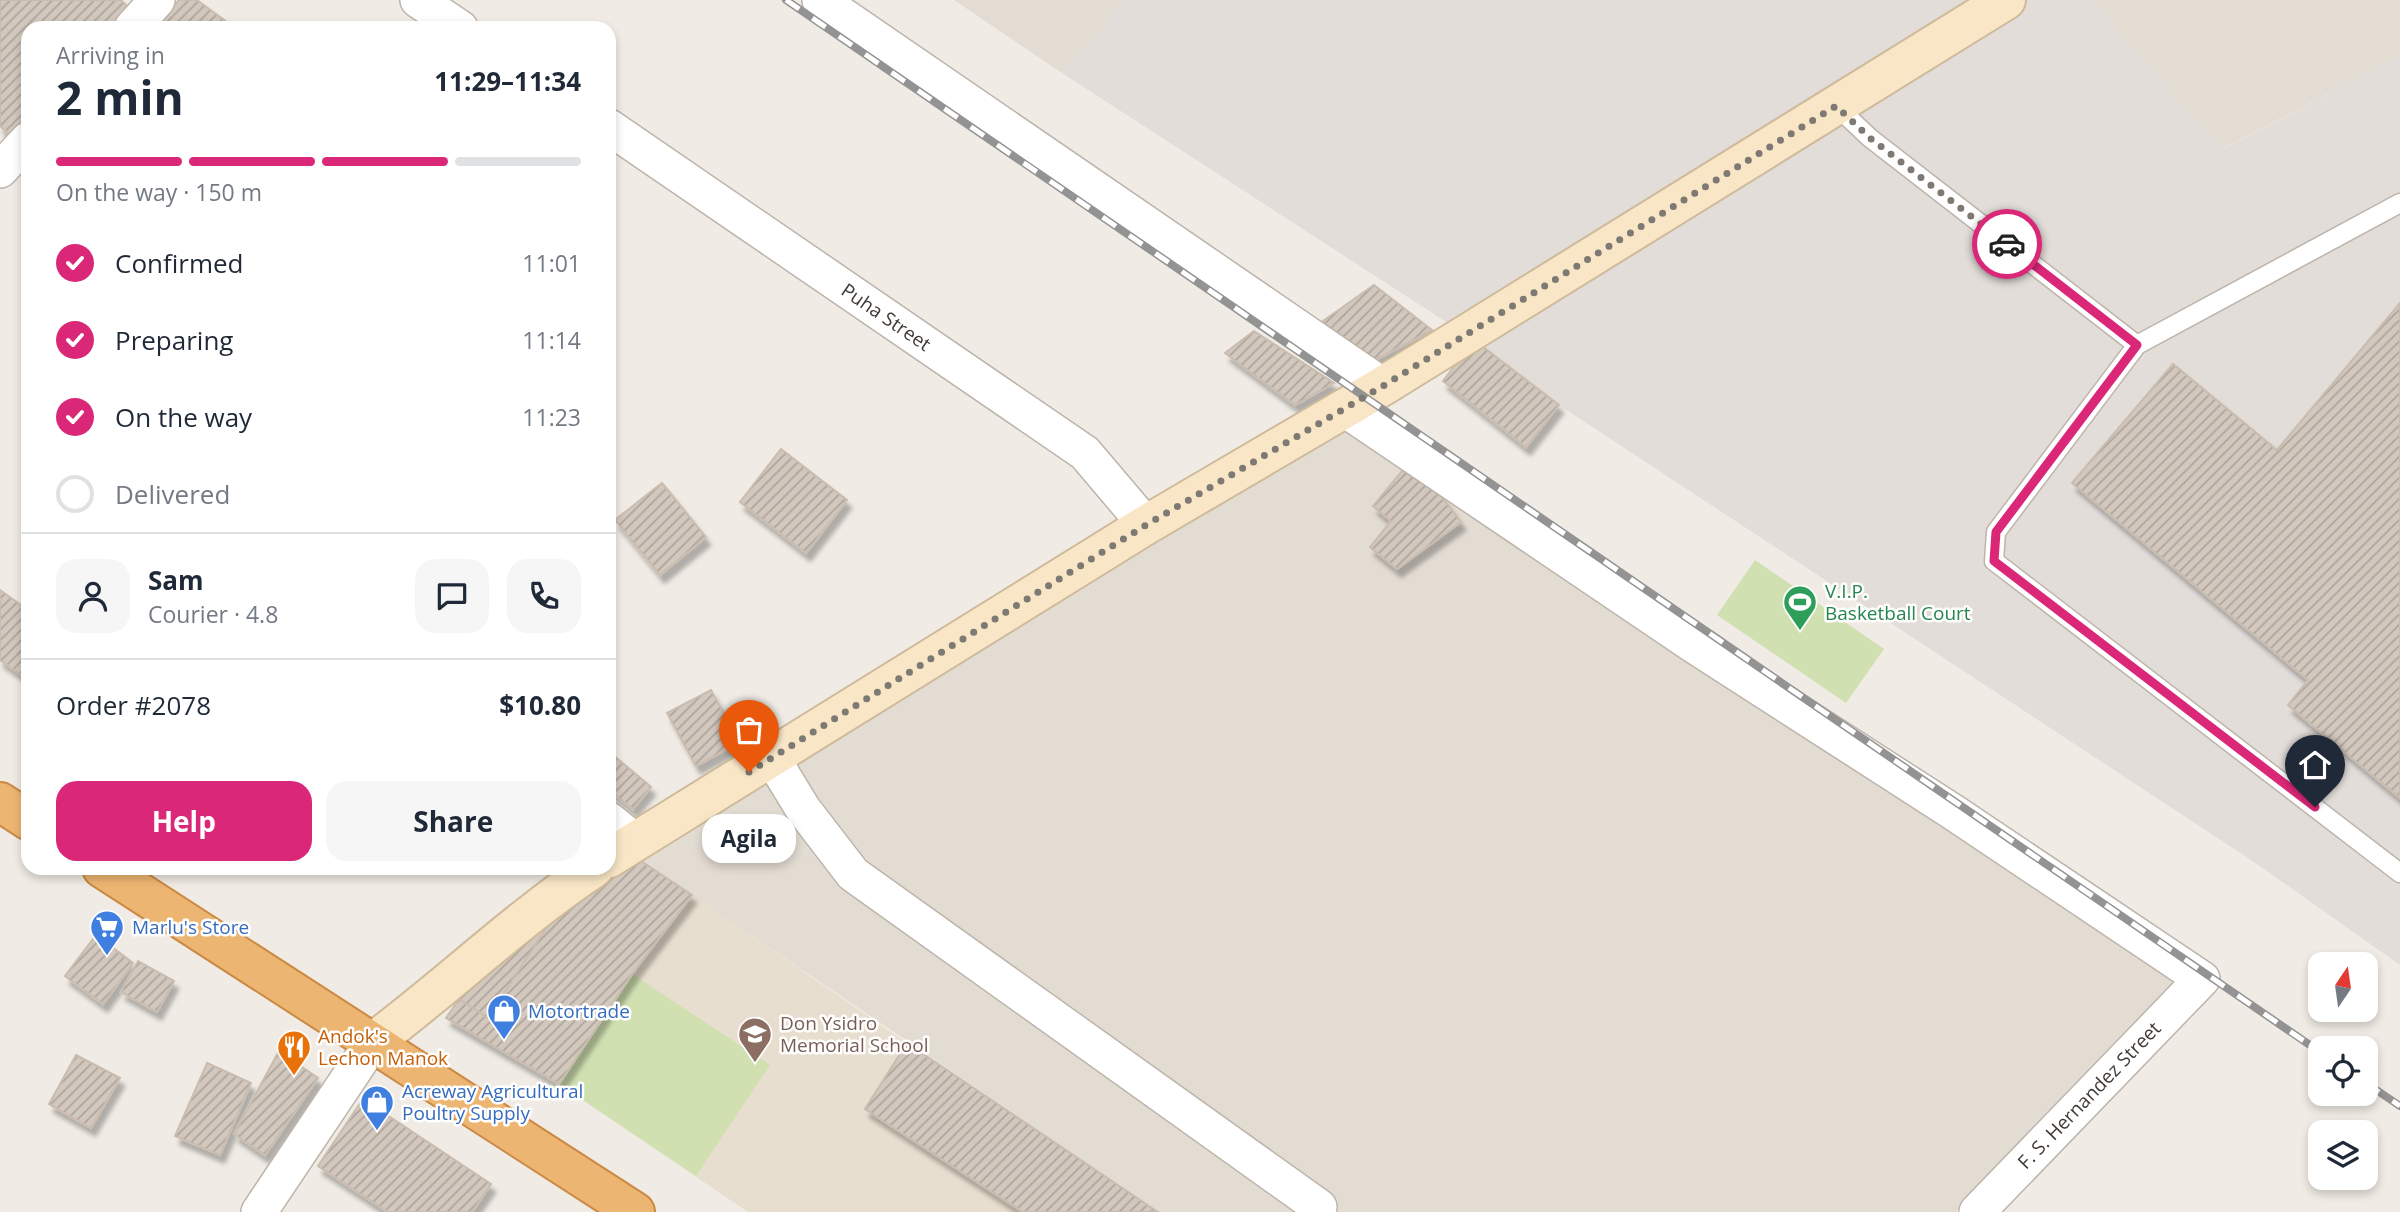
<!DOCTYPE html>
<html lang="en">
<head>
<meta charset="utf-8">
<style>
	:root { --surface:#fff; --page:#f6f6f7; --text:#1f2937; --muted:#747a83; --line:#e0e1e3; --accent:#db2777 }
	body { margin:0; font-family:"Open Sans",sans-serif; background:var(--page); color:var(--text); height:100vh; display:flex; flex-direction:column; font-size:26px; white-space:nowrap }
	* { box-sizing:border-box; margin:0 }
	p { font-size:23px; color:var(--muted) }
	.icon { flex:none; width:38px; height:38px; fill:none; stroke:currentColor; stroke-width:2; stroke-linecap:round; stroke-linejoin:round }
	.map { position:relative; flex:1; overflow:hidden }
	.drawer { position:absolute; left:21px; top:21px; width:595px; height:854px; display:flex; flex-direction:column; background:var(--surface); border-radius:21px; box-shadow:0 4px 10px #0003 }
	.drawer>* { flex:none }
	.needle { width:46px; rotate:13deg }
	.fabs { position:absolute; left:2308px; top:952px; display:grid; gap:14px }
	.fabs a { display:grid; place-items:center; width:70px; height:70px; border-radius:14px; background:var(--surface); box-shadow:0 4px 10px #0003; font-size:35px }
	.pin { position:absolute; display:grid; place-items:center; width:60px; height:60px; color:#fff; margin:-72px -30px; border-radius:50% 50% 50% 0; rotate:-45deg; box-shadow:0 0 7px #0007 }
	.pin .icon { rotate:45deg }
	.courier { position:absolute; display:grid; place-items:center; width:70px; height:70px; margin:-35px; border:5px solid #db2777; border-radius:50%; background:#fff; color:#222; box-shadow:0 2px 9px #0007 }
	.bubble { position:absolute; height:49px; border-radius:21px; background:var(--surface); box-shadow:0 4px 10px #0003; font-size:23px; font-weight:700; line-height:49px; text-align:center }
	.summary em { font-style:normal; font-weight:700 }
	.summary div { display:flex; flex-direction:column-reverse }
	.summary { display:flex; align-items:center; justify-content:space-between; height:119px; padding:0 35px }
	h1 { font-size:46px; font-weight:700; line-height:52px }
	.bar { display:grid; grid-template-columns:repeat(4,1fr); gap:10px 7px; align-content:center; height:84px; padding:0 35px }
	.bar i { height:9px; border-radius:5px; background:var(--line) }
	.bar .selected { background:var(--accent) }
	.bar p { grid-column:span 4 }
	.line { display:flex; align-items:center; gap:18px; padding:0 35px; border-top:2px solid var(--line) }
	.line div { flex:1 }
	.round { display:grid; place-items:center; flex:none; width:74px; height:74px; border-radius:21px; background:var(--page) }
	ol { padding:0 35px; list-style:none }
	li { display:flex; align-items:center; gap:21px; height:77px }
	li p { margin-inline-start:auto }
	li .icon { padding:7px; border-radius:50%; background:var(--accent); color:#fff; stroke-width:4 }
	li:last-child { color:var(--muted) }
	li i { width:38px; height:38px; border:4px solid var(--line); border-radius:50% }
	.button { display:flex; gap:14px; margin-top:auto; padding:14px 35px }
	.button a { flex:1; height:80px; border-radius:21px; background:var(--accent); color:#fff; font-size:28px; font-weight:700; line-height:80px; text-align:center }
	.button a+a { background:var(--page); color:var(--text) }
	.map>svg:first-child { display:block }
	.residential { fill:#e3dcd3 }
	.industrial { fill:#e2ddd9 }
	.education { fill:#e8decf }
	.garden { fill:#d0e0b1 }
	.building { fill:url(#building-hatch); stroke:#cabcaf; stroke-width:2; filter:url(#shadow) }
	.lines { fill:none; stroke-linecap:round; stroke-linejoin:round }
	.lane-casing { stroke:#bdb4ab; stroke-width:21 }
	.street-casing { stroke:#bdb4ab; stroke-width:38 }
	.secondary-casing { stroke:#ceba9b; stroke-width:42 }
	.highway-casing { stroke:#cb8943; stroke-width:42 }
	.lane { stroke:#fff; stroke-width:18 }
	.street { stroke:#fff; stroke-width:35 }
	.secondary { stroke:#f8e6c6; stroke-width:38 }
	.highway { stroke:#edb572; stroke-width:38 }
	.rail-casing { stroke:#939393; stroke-width:8 }
	.rail { stroke:#fff; stroke-width:5; stroke-dasharray:16; stroke-linecap:butt }
	.done { stroke:#7e7972; stroke-width:7; stroke-dasharray:0 12.6 }
	.route { stroke:#db2777; stroke-width:9 }
	.labels { text-anchor:middle; dominant-baseline:central; stroke-width:5; stroke-linejoin:round; paint-order:stroke }
	.street-label { font-size:19px; fill:#413b35; stroke:#fff }
	.leisure-label { font-size:19px; fill:#27864d; stroke:#fff; text-anchor:start }
	.shop-label { font-size:19px; fill:#366cbe; stroke:#fff; text-anchor:start }
	.education-label { font-size:19px; fill:#785e54; stroke:#fff; text-anchor:start }
	.food-label { font-size:19px; fill:#c56008; stroke:#fff; text-anchor:start }
</style>
</head>
<body>
<div class="map">
<svg width="2400" height="1212" viewBox="0 0 2400 1212">
	<defs>
		<pattern id="building-hatch" width="6" height="6" patternUnits="userSpaceOnUse" patternTransform="scale(1.75)"><rect width="6" height="6" fill="#d3c8be"/><path d="M-1 1l2-2M0 6l6-6M5 7l2-2" fill="none" stroke="#ada49b"/></pattern>
		<filter id="shadow"><feDropShadow dx="4.5" dy="8" stdDeviation="2" flood-color="#0004"/></filter>
	</defs>
	<rect width="100%" height="100%" fill="#f0ebe4"/>
	<!-- residential -->
	<path class="residential" d="M954,0H1125L1062,73Z
		M2091,0H2400V57L2221,149Z
		M1341,426L2184,977L1956,1212H1160L635,857Z"/>
	<!-- industrial -->
	<path class="industrial" d="M1125,0H2091L2222,149L2400,57V965L2254,862L1559,405L1474,340L1062,73Z"/>
	<!-- education -->
	<path class="education" d="M692,895L907,1043L1158,1212H748L559,1084L632,974Z"/>
	<!-- garden -->
	<path class="garden" d="M1755,560L1884,649L1846,703L1717,615Z
		M632,974L770,1065L696,1176L559,1084Z"/>
	<!-- building -->
	<path class="building" d="M0,0H121L129,8L110,28H28V114L9,134L0,126Z
		M179,0H197L235,28H154Z
		M1374,285L1432,330L1368,364L1320,323Z
		M2400,303V798L2288,705L2308,680L2072,483L2173,364L2277,450Z
		M1254,331L1334,383L1295,405L1225,353Z
		M1474,340L1559,405L1526,447L1443,381Z
		M781,449L847,500L806,553L740,502Z
		M1407,465L1436,489L1461,522L1397,569L1370,547L1391,521L1373,506Z
		M662,483L706,537L660,575L615,520Z
		M0,590L28,610L26,678L0,660Z
		M711,690L740,742L696,766L667,713Z
		M612,754L651,787L633,809L609,790V757Z
		M635,857L692,895L632,974L559,1084L446,1018L459,999L488,1018L563,902Z
		M563,902L488,1018L459,999L466,968Z
		M96,935L133,963L103,1004L65,976Z
		M138,961L174,981L157,1012L121,992Z
		M907,1043L1158,1212H1023L865,1109Z
		M279,1051L318,1078L265,1155L234,1134Z
		M76,1055L120,1078L91,1128L49,1104Z
		M207,1063L251,1083L220,1155L175,1136Z
		M363,1099L491,1184L472,1212H388L318,1166Z"/>
	<g class="lines">
		<!-- lane casing -->
		<g class="lane-casing">
			<path id="lane" d="M1836,106L1870,138L2137,345L2400,203
				M2137,345L1996,532L1994,561L2400,873"/>
		</g>
		<!-- street casing -->
		<g class="street-casing">
			<g id="street">
				<path d="M418,0L460,28"/>
				<path d="M820,0L1383,386"/>
				<path d="M132,28L157,0"/>
				<path id="s1" d="M609,127L1085,453L1146,525"/>
				<path d="M0,170L28,140"/>
				<path d="M1343,408L1692,644L1953,812L2202,979L1977,1212"/>
				<path d="M772,758L803,809L853,874L1319,1207"/>
				<path d="M609,820L635,841"/>
				<path d="M259,1212L373,1042"/>
			</g>
		</g>
		<!-- secondary casing -->
		<g class="secondary-casing">
			<path id="secondary" d="M609,858L1146,525L1383,386L2006,0
				M373,1042C448,986 516,920 594,868"/>
		</g>
		<!-- highway casing -->
		<g class="highway-casing">
			<path id="highway" d="M0,802L28,820
				M102,868L635,1212"/>
		</g>
		<!-- lane -->
		<use href="#lane" class="lane"/>
		<!-- street -->
		<use href="#street" class="street"/>
		<!-- secondary -->
		<use href="#secondary" class="secondary"/>
		<!-- highway -->
		<use href="#highway" class="highway"/>
		<!-- rail casing -->
		<g class="rail-casing">
			<path id="rail" d="M786,0L2320,1052
				M2366,1083L2400,1106"/>
		</g>
		<!-- rail -->
		<use href="#rail" class="rail"/>
	</g>
	<g class="lines">
		<!-- done -->
		<path class="done" d="M749,772L1146,525L1383,386L1836,106L1870,138L2007,244"/>
		<!-- route -->
		<path class="route" d="M2007,244L2137,345L1996,532L1994,561L2315,807"/>
	</g>
	<!-- icons -->
	<defs>
		<g id="stadium-pin" transform="scale(1.75)"><path d="M0 17L-7.5 6A9.5 9.5 0 1 1 7.5 6Z" fill="#2e9e5b" stroke="#fff"/><path d="M0-5a6.5 5 0 1 0 0 10a6.5 5 0 1 0 0-10ZM-3.5-1.8h7v3.6h-7Z" fill="#fff"/></g>
		<g id="supermarket-pin" transform="scale(1.75)"><path d="M0 17L-7.5 6A9.5 9.5 0 1 1 7.5 6Z" fill="#3f7fe0" stroke="#fff"/><path d="M-6-5.5h2.5l.6 2H6L4.5 2H-2.5L-4.4-4H-6ZM-1.5 3.2a1.3 1.3 0 1 0 .1 0ZM3 3.2a1.3 1.3 0 1 0 .1 0Z" fill="#fff"/></g>
		<g id="shop-pin" transform="scale(1.75)"><path d="M0 17L-7.5 6A9.5 9.5 0 1 1 7.5 6Z" fill="#3f7fe0" stroke="#fff"/><path d="M-5-2.5h2.3a2.7 3.5 0 0 1 5.4 0H5L5.5 6h-11ZM-1.5-2.5h3a1.5 2.3 0 0 0-3 0Z" fill="#fff"/></g>
		<g id="school-pin" transform="scale(1.75)"><path d="M0 17L-7.5 6A9.5 9.5 0 1 1 7.5 6Z" fill="#8d6e63" stroke="#fff"/><path d="M0-5L7-2L0 1L-7-2ZM-4 1L0 2.5L4 1V4Q0 6-4 4Z" fill="#fff"/></g>
		<g id="restaurant-pin" transform="scale(1.75)"><path d="M0 17L-7.5 6A9.5 9.5 0 1 1 7.5 6Z" fill="#e8710a" stroke="#fff"/><path d="M-5-6h1v4h1v-4h1v4h1v-4h1v5L-1.5 .5V6h-2V.5L-5-1ZM5-6V6H3V1.5H1.5Q1.5-4 5-6Z" fill="#fff"/></g>
	</defs>
	<g fill-rule="evenodd">
		<use href="#stadium-pin" x="1800" y="602"/>
		<use href="#supermarket-pin" x="107" y="927"/>
		<use href="#shop-pin" x="504" y="1011"/>
		<use href="#school-pin" x="755" y="1034"/>
		<use href="#restaurant-pin" x="294" y="1047"/>
		<use href="#shop-pin" x="377" y="1102"/>
	</g>
	<g class="labels">
		<!-- street labels -->
		<g class="street-label">
			<text stroke="none"><textPath href="#s1" startOffset="336">Puha Street</textPath></text>
			<text transform="translate(2089 1095) rotate(-46)">F. S. Hernandez Street</text>
		</g>
		<!-- leisure labels -->
		<g class="leisure-label">
			<text x="1825" y="591">V.I.P.<tspan x="1825" dy="22">Basketball Court</tspan></text>
		</g>
		<!-- shop labels -->
		<g class="shop-label">
			<text x="132" y="927">Marlu's Store</text>
			<text x="528" y="1011">Motortrade</text>
			<text x="402" y="1091">Acreway Agricultural<tspan x="402" dy="22">Poultry Supply</tspan></text>
		</g>
		<!-- education labels -->
		<g class="education-label">
			<text x="780" y="1023">Don Ysidro<tspan x="780" dy="22">Memorial School</tspan></text>
		</g>
		<!-- food labels -->
		<g class="food-label">
			<text x="318" y="1036">Andok's<tspan x="318" dy="22">Lechon Manok</tspan></text>
		</g>
	</g>
</svg>
<div class="fabs">
<a><svg class="needle" viewBox="-14 -14 28 28"><path d="M0-13l5 13h-10z" fill="#e53935"/><path d="M0 13l5-13h-10z" fill="#747a83"/></svg></a>
<a><svg class="icon" aria-label="locate" viewBox="0 0 24 24"><circle cx="12" cy="12" r="6"/><path d="M12 2v4M12 18v4M2 12h4M18 12h4"/></svg></a>
<a><svg class="icon" aria-label="layers" viewBox="0 0 24 24"><path d="M12 4l9 5-9 5-9-5zM3 14l9 5 9-5"/></svg></a>
</div>
<div class="pin" style="left:749px;top:772px;background:#ea580c"><svg class="icon" aria-label="bag" viewBox="0 0 24 24"><path d="M5 8h14l-1 12H6zM9 8a3 3 0 0 1 6 0"/></svg></div>
<div class="pin" style="left:2315px;top:807px;background:#1f2937"><svg class="icon" aria-label="home" viewBox="0 0 24 24"><path d="M3 11l9-7 9 7M6 9v11h12V9"/></svg></div>
<div class="courier" style="left:2007px;top:244px"><svg class="icon" aria-label="car" viewBox="0 0 24 24"><path d="M5 17H2v-5l4-1 3-4h7l3 4 3 1v5h-3M9 17h6M6 11h13"/><circle cx="7" cy="17" r="2"/><circle cx="17" cy="17" r="2"/></svg></div>
<div class="bubble" style="left:702px;top:814px;width:94px">Agila</div>
<section class="drawer">
<div class="summary"><div><h1>2 min</h1><p>Arriving in</p></div><em>11:29–11:34</em></div>
<div class="bar"><i class="selected"></i><i class="selected"></i><i class="selected"></i><i></i><p>On the way · 150 m</p></div>
<ol>
<li><svg class="icon" aria-label="check" viewBox="0 0 24 24"><path d="M5 12l5 5 9-10"/></svg>Confirmed<p>11:01</p></li>
<li><svg class="icon" aria-label="check" viewBox="0 0 24 24"><path d="M5 12l5 5 9-10"/></svg>Preparing<p>11:14</p></li>
<li><svg class="icon" aria-label="check" viewBox="0 0 24 24"><path d="M5 12l5 5 9-10"/></svg>On the way<p>11:23</p></li>
<li><i></i>Delivered</li>
</ol>
<div class="line" style="height:126px"><a class="round"><svg class="icon" aria-label="person" viewBox="0 0 24 24"><circle cx="12" cy="8" r="4"/><path d="M4 21q1-7 8-7t8 7"/></svg></a><div><b>Sam</b><p>Courier · 4.8</p></div><a class="round"><svg class="icon" aria-label="chat" viewBox="0 0 24 24"><path d="M4 5h16v11H9l-5 4z"/></svg></a><a class="round"><svg class="icon" aria-label="phone" viewBox="0 0 24 24"><path d="M5 4h4l2 5-3 2q2 4 5 5l2-3 5 2v4C11 20 4 13 5 4z"/></svg></a></div>
<div class="line" style="height:91px"><div>Order #2078</div><b>$10.80</b></div>
<div class="button"><a>Help</a><a>Share</a></div>
</section>
</div>
</body>
</html>
